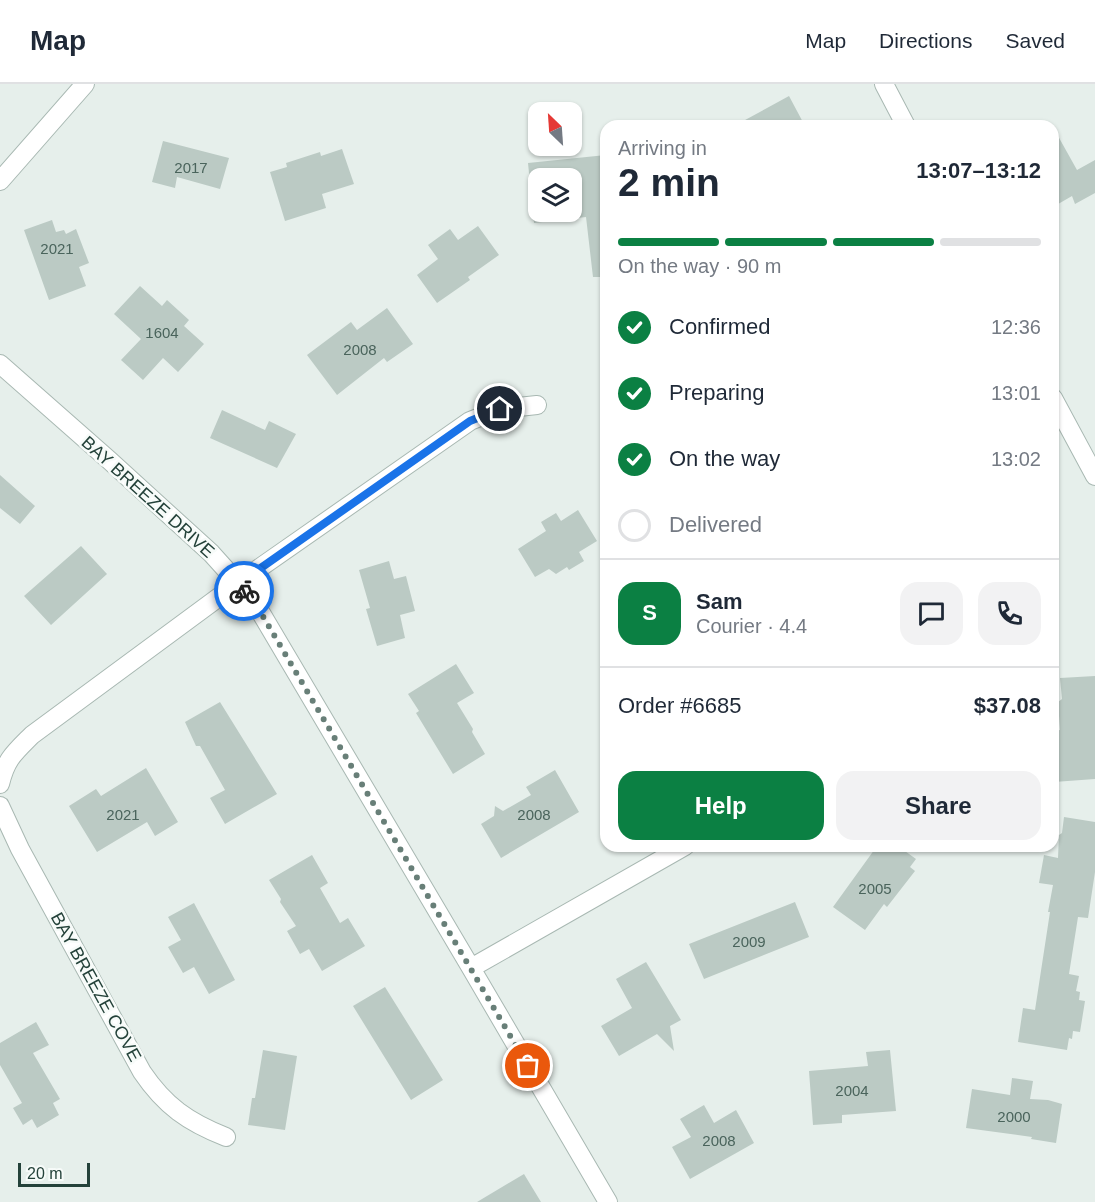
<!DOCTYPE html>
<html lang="en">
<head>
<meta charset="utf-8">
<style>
	:root { --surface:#fff; --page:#f2f2f3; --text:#1f2937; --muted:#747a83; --line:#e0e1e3; --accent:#0b8043 }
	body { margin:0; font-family:Helvetica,sans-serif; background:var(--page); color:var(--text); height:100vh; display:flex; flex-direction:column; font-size:22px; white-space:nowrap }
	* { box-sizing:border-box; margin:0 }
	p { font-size:20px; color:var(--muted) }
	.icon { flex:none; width:33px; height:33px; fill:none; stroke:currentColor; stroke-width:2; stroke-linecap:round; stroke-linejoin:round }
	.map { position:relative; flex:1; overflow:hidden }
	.side { position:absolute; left:600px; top:36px; width:459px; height:732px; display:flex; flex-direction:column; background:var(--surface); border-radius:18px; box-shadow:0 2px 4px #0004 }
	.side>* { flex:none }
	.needle { width:39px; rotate:335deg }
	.fabs { position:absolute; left:528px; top:18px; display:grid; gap:12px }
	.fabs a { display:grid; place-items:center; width:54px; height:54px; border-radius:12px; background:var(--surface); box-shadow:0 2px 4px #0004; font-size:30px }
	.scale { position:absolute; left:18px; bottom:15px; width:72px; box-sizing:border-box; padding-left:6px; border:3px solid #24423a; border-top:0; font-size:16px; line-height:21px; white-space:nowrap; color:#24423a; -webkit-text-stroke:4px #f7fbf9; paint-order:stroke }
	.pin { position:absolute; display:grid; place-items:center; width:51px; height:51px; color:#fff; margin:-26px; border:3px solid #fff; border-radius:50%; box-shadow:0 2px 6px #0007 }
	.courier { position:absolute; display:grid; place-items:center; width:60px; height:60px; margin:-30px; border:4px solid #1a73e8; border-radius:50%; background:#fff; color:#222; box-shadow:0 2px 8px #0007 }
	.summary em { font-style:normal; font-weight:700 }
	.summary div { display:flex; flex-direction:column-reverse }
	.summary { display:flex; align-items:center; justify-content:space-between; height:102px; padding:0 18px }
	h1 { font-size:39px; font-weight:700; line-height:45px }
	.bar { display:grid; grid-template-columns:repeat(4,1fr); gap:9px 6px; align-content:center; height:72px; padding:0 18px }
	.bar i { height:8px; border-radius:4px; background:var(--line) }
	.bar .active { background:var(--accent) }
	.bar p { grid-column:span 4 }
	.line { display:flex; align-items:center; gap:15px; padding:0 18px; border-top:2px solid var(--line) }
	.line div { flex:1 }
	.round { display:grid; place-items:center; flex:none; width:63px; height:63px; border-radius:18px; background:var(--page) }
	ol { padding:0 18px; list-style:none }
	li { display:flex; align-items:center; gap:18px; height:66px }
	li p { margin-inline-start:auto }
	li .icon { padding:6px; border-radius:50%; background:var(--accent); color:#fff; stroke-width:4 }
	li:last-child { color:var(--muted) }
	li i { width:33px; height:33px; border:3px solid var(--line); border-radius:50% }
	.cta { display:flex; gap:12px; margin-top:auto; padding:12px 18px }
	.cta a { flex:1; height:69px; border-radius:18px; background:var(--accent); color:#fff; font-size:24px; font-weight:700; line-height:69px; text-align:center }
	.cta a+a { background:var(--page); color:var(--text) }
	header { display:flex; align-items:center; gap:36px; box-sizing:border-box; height:84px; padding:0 30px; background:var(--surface); border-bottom:2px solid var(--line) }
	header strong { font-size:28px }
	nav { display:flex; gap:33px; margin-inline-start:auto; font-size:21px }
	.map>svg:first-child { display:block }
	.building { fill:#bbcac4; fill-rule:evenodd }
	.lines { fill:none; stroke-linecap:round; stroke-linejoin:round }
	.street-casing { stroke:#a8b8b2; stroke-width:20 }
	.street { stroke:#fff; stroke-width:18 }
	.done { stroke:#687f78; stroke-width:6; stroke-dasharray:0 10.8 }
	.route { stroke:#1a73e8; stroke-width:8 }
	.labels { text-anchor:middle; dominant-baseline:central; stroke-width:5; stroke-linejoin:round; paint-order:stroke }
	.number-label { font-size:15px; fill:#4a645c }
	.street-label { font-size:18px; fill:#24423a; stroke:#f7fbf9 }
</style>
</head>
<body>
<header>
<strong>Map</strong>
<nav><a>Map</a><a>Directions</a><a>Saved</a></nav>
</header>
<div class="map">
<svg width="1095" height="1118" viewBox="0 0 1095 1118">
	<rect width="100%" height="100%" fill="#e6efeb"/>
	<!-- building -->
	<path class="building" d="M789,12L805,42H734Z
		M1053,43L1077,86L1095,76V109L1075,120L1072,112L1053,123Z
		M163,57L229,74L220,105L177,93L175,104L152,98Z
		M342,65L354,100L322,110L326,124L285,137L270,88L287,83L286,79L320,68L321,72Z
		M606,71V193H593L586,133L534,139L528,79ZM538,94H572V128H538Z
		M52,136L56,148L64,146L66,150L76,145L89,179L79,183L86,202L49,216L24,146Z
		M478,142L499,171L468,193L470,196L437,219L417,191L438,175L428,161L450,145L458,156Z
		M140,202L162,222L167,216L189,236L184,242L204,260L178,288L163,274L143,296L121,276L141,255L114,230Z
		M387,224L413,260L387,278L384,274L337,311L307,271L351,238L357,246Z
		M222,326L265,346L269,337L296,350L277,384L210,354Z
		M0,391L35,422L20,440L0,424Z
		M578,426L597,457L579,468L584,477L569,486L567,483L556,490L549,485L535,493L518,465L546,447L541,438L556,429L561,437Z
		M81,462L107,490L51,541L24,512Z
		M389,477L394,495L406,492L415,527L400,531L405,554L377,562L366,525L370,524L359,486Z
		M456,580L474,609L457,619L473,645L472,648L485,670L453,690L416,629L419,627L408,610Z
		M1095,592V695L1054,698L1053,647L1060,646L1058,618L1062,615L1060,594Z
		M220,618L277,710L225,740L210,714L225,706L200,662H196L185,638Z
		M146,684L178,738L155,752L147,738L97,768L69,722L96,705L101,712Z
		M555,686L579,728L501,774L481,740L494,732L495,722L503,727L531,711L526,703Z
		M1064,733L1095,738V788L1088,834L1078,833L1069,890L1079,892L1076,907L1080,908L1079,916L1085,917L1080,948L1073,947L1072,955L1069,954L1067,966L1018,958L1023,924L1035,926L1050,828H1048L1053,801L1039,799L1044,771L1058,774L1059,751L1062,749Z
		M877,762H898L916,775L910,783L915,787L887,823L884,820L865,846L833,823Z
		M312,771L328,799L320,804L340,839L348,834L365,862L322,887L309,865L300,870L287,847L296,842L280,818L281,815L269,796Z
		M795,818L809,853L704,895L689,860Z
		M194,819L235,896L209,910L194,883L183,889L168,863L181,856L168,833Z
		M646,878L681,936L670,942L674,967L657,950L619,972L601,942L632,924L616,895Z
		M385,903L443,996L411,1016L353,922Z
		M36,938L49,961L33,969L60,1015L53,1019L59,1031L37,1044L32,1035L23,1041L13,1024L22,1019L0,981V959Z
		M263,966L297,972L285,1046L248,1041L252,1014H255Z
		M890,966L896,1027L842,1031V1039L813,1041L809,987L868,982L866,968Z
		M1012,994L1033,997L1030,1015L1048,1016L1062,1020L1056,1059L1031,1055L1032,1053L966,1044L972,1005L1010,1011Z
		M704,1021L714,1039L736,1026L754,1059L690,1095L672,1063L691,1053L680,1035Z
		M524,1090L541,1118H477Z"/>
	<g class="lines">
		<!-- street casing -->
		<g class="street-casing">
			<path id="street" d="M884,0L906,42
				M0,97L85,0
				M0,280L109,376L211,469L238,499L261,529L471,884L608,1118
				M1053,314L1095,392
				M0,700C6,675 14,669 32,651L238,499L470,337L500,325L537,321
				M0,722L20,765L142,988C165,1022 188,1038 226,1053
				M471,884L685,762"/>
		</g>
		<!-- street -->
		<use href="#street" class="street"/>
	</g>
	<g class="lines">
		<!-- done -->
		<path class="done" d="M244,507L261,529L528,982"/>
		<!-- route -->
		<path class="route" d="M244,507L238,500L470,337L500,325"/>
	</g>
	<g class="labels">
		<!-- number labels -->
		<g class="number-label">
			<text x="191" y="83">2017</text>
			<text x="57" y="164">2021</text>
			<text x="162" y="248">1604</text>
			<text x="360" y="265">2008</text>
			<text x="123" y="730">2021</text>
			<text x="534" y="730">2008</text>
			<text x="875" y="804">2005</text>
			<text x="749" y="857">2009</text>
			<text x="852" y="1006">2004</text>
			<text x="1014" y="1032">2000</text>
			<text x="719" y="1056">2008</text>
		</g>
		<!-- street labels -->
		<g class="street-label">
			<text transform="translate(148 413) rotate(42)">BAY BREEZE DRIVE</text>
			<text transform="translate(96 903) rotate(61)">BAY BREEZE COVE</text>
		</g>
	</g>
</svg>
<div class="fabs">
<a><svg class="needle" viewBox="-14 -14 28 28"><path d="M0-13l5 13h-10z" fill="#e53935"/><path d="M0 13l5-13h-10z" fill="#747a83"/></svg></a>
<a><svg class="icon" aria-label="layers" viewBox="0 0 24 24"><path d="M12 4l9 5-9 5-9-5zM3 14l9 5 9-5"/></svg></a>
</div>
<div class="scale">20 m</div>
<div class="pin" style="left:528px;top:982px;background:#ea580c"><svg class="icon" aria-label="bag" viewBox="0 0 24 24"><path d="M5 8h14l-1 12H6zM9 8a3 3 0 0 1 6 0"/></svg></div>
<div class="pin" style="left:500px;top:325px;background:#1f2937"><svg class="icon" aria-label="home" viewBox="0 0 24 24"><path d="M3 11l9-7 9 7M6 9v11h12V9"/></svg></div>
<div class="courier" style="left:244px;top:507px"><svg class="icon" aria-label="bike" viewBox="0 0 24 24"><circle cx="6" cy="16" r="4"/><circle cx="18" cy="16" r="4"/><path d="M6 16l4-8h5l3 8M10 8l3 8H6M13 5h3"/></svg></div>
<section class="side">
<div class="summary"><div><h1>2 min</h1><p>Arriving in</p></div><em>13:07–13:12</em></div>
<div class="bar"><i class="active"></i><i class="active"></i><i class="active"></i><i></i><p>On the way · 90 m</p></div>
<ol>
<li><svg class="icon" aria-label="check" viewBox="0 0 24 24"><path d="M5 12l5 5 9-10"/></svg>Confirmed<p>12:36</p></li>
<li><svg class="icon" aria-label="check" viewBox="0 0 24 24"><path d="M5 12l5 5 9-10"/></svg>Preparing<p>13:01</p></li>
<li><svg class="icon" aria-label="check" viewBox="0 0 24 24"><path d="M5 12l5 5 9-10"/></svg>On the way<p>13:02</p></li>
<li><i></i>Delivered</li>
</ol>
<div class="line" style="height:108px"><b class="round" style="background:var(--accent);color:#fff">S</b><div><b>Sam</b><p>Courier · 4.4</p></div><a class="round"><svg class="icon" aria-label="chat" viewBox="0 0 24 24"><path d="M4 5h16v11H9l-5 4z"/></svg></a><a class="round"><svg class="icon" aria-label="phone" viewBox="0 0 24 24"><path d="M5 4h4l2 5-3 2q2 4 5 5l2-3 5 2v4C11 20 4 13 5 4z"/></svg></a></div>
<div class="line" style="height:78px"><div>Order #6685</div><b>$37.08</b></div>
<div class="cta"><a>Help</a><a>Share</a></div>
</section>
</div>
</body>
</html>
